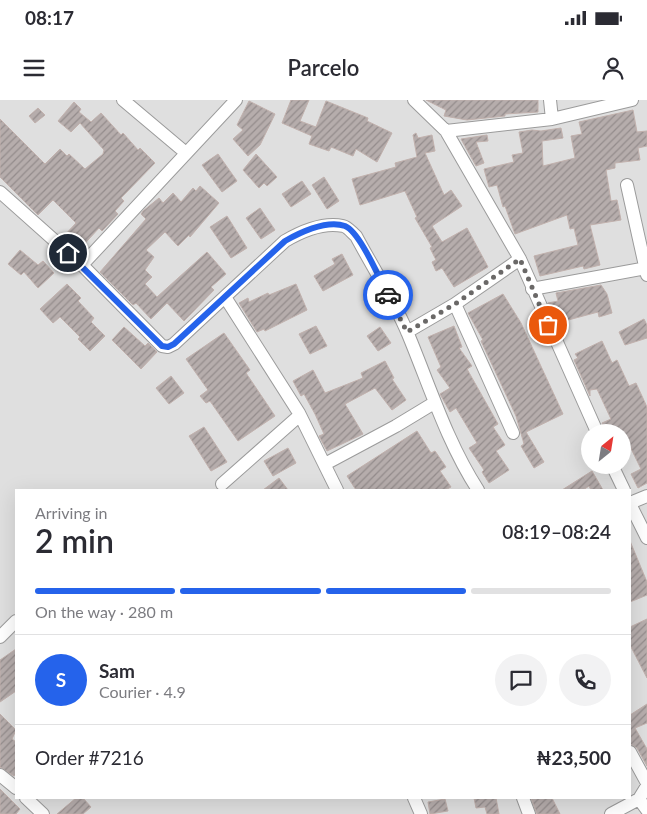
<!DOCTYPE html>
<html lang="en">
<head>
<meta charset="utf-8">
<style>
	:root { --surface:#fff; --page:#f2f2f3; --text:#2b2b33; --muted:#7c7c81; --line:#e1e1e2; --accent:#2563eb }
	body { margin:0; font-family:Lato,sans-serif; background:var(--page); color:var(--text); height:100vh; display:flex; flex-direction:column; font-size:19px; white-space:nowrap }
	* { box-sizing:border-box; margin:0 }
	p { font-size:16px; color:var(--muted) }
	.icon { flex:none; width:28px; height:28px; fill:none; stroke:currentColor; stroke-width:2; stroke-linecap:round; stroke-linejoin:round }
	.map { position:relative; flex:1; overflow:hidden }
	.side { position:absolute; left:15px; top:389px; width:616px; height:310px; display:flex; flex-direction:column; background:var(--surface); border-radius:0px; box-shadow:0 5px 20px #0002 }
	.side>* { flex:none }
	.needle { width:32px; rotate:30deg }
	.tools { position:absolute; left:581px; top:324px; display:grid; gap:10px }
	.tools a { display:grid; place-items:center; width:50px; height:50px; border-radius:50%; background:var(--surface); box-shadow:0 5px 20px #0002; font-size:25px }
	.pin { position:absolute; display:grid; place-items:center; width:42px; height:42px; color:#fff; margin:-21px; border:2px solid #fff; border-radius:50%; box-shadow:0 1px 5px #0007 }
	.courier { position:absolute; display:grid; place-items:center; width:50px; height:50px; margin:-25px; border:4px solid #2563eb; border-radius:50%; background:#fff; color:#222; box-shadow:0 1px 6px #0007 }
	.summary em { font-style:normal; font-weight:600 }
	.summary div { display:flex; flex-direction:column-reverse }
	.summary { display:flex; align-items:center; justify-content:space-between; height:85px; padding:0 20px }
	h1 { font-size:32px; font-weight:600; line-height:38px }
	.bar { display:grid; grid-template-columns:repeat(4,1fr); gap:8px 5px; align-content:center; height:60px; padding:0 20px }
	.bar i { height:6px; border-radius:4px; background:var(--line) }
	.bar .on { background:var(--accent) }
	.bar p { grid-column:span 4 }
	.line { display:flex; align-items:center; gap:12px; padding:0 20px; border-top:1px solid var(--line) }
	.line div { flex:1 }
	.round { display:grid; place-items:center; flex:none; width:52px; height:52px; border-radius:26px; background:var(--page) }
	.status { display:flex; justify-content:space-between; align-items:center; height:35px; padding:0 25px; background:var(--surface); direction:ltr }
	.status svg { height:14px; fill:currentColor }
	header { display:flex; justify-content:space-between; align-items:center; height:65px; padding:0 20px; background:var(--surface); font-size:22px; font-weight:600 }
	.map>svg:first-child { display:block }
	.residential { fill:#dfdfdf; fill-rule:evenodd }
	.building { fill:url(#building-hatch); stroke:#c1b1ad }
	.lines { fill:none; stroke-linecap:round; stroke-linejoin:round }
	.street-casing { stroke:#9b9b9b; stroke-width:14 }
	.street { stroke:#fff; stroke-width:12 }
	.done { stroke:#6a6867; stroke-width:5; stroke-dasharray:0 9 }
	.route { stroke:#2563eb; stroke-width:6 }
</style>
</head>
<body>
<div class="status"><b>08:17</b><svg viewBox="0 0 49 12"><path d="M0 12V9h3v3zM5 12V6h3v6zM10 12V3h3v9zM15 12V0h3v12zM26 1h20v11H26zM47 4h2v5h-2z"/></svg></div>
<header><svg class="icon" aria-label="menu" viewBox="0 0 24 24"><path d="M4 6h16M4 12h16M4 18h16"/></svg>Parcelo<svg class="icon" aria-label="person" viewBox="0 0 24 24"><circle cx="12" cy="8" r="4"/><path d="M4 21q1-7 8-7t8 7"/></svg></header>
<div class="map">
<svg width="647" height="714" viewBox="0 0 647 714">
	<defs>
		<pattern id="building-hatch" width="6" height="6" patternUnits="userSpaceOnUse" patternTransform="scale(1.25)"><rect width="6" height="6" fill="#b6adac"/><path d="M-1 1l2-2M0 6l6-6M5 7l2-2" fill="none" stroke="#948c8c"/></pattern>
	</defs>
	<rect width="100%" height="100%" fill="#f1ece9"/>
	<!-- residential -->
	<path class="residential" d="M0,0H647V714H0ZM590,332H622V365H590ZM16,390H630V698H16Z"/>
	<!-- building -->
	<path class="building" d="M291,0H309L300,21L316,27L326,1L368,18L367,21L392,33L377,62L356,49L353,56L331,47L329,51L309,44L312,36L282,23Z
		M426,0H538V12L505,14V16L467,20L444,16L446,10Z
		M249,1L275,14L260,45L248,56L233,39L243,30L237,25Z
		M74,2L81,9L79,12L91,22L101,13L121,35L123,33L138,50L140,48L155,63L121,98L124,101L115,111L118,114L102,131L99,128L78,151L63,137L76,123L53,100L38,115L0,77V19L45,64L60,49L67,56L69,54L85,69L103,54L104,50L80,23L71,32L58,21Z
		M38,8L45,15L35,23L29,16Z
		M633,10L637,32L647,31V46L638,48L640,60L615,63V68L606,70L611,101L617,100L621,120L590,125L600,165L584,169L583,166L540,176L534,156L578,145L574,128L570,129L567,115L515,134L505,106L503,107L497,85L489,87L484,69L514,62L512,55L523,53L519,32L532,30L541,31L561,28L563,38L542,41L543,66L575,58L571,36L582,34L579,22Z
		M416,33L418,38L432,35L435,51L425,53L444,95L451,90L462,106L432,126L442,142L467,128L488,167L454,187L442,168L436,171L432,162L436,160L430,148L432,147L415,118L417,117L405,91L360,105L352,79L396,67L395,63L417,57L413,35Z
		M487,35L488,41L476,42L484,63L476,66L461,39Z
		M218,54L237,81L222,92L202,65Z
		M256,54L277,77L267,86L264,83L259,88L243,70Z
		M324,77L339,101L327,109L312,85Z
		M302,81L311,94L291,107L282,94Z
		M200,86L219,103L190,137L189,135L178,146L165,132L146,150L154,157L145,170L152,177L145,184L157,197L207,152L226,174L211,187L214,190L184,221L167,203L151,219L136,203L133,205L100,172L146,119L141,114L143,111L159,98L163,103L173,93L181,102L193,88L196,91Z
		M260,108L275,130L261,139L246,118Z
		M227,116L247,148L231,158L210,127Z
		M20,150L38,165L43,161L54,173L38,188L24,172L21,175L8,164Z
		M342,154L353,175L323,191L314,176L335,164L332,159Z
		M67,184L81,198L78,201L94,218L91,222L105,236L90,251L78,239L80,237L60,217L53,223L40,209Z
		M296,184L307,210L265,231L264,229L257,232L239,203L248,198L249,202L268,193L269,195Z
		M601,185L607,194L612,213L599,217L598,212L557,223L548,203L558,201L556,193Z
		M503,194L521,223L563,314L526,332L544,362L534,368L521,346L524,344L516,316L481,241L483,240L468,213Z
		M644,219L647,225V238L625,245L619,232Z
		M316,226L327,246L310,254L299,234Z
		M454,226L462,247L459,248L472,266L467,269L498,324L493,327L505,345L496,351L509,370L489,383L482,372L484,370L469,348L477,343L456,308L450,312L440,294L450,288L437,270L441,267L428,237Z
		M124,227L145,246L148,243L157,252L141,269L112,240Z
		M380,227L391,243L378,251L367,236Z
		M224,233L250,270L246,273L275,316L238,341L210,301L206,303L200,296L208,290L186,259Z
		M602,241L612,263L617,260L629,286L636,283L647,307V383L638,388L631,374L641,369L623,332H615L613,328L605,332L602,323L611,319L597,289L590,290V296L574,260L578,258L575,254Z
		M385,261L394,278L392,279L406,300L392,310L375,288L345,304L363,334L327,351L319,336L324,334L315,314L304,294L301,296L293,281L313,270L325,293L363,278L361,273Z
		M171,276L184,293L169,304L156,288Z
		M204,327L227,362L211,371L189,336Z
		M417,331L431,353L435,351L446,367L440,371L451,387L445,390H356L347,376Z
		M288,348L296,363L273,376L264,361Z
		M592,371L603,390H591L589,386L583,390H562Z
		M279,378L288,390H263Z
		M630,441L647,482V495L630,502Z
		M647,519V578L630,545V527Z
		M16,549V591L0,602V560Z
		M647,604V623L635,628L647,649V666L637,648L630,644V615Z
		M0,614L16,630L12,639L16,642V673L14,676L0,667Z
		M0,689L20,709L16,714H0Z
		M76,698H83L91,707L83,714H57Z
		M474,698H496L499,714H487L485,707L476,708Z
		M531,698H552L560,714H537Z
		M445,699L448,711L430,714L428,702Z"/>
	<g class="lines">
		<!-- street casing -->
		<g class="street-casing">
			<path id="street" d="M123,0L186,53
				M414,0L446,31L520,159L597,332
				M550,0L552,19
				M446,31L552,19L632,0
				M627,85L647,175
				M0,92L82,165L162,246L168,247L174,244L285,141C302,131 324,122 343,126C348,127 352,133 356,136C373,168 394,200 408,234C430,287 447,342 478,390
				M82,165L236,0
				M532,189L647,168
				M225,197L299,313L337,390
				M455,204L513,333
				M407,232L455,204L520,159
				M325,364L396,326L434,303
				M612,365L624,390
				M222,384L300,315
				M630,403L647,396
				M630,404L647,438
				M0,537L16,521
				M630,652L647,683
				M0,675L16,688
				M26,698L43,714
				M414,698L421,714
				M523,698L529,714
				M639,699L647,710
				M611,714L639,699L647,686"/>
		</g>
		<!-- street -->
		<use href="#street" class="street"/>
	</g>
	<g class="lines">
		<!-- done -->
		<path class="done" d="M388,195L407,232L455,204L520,159L548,225"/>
		<!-- route -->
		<path class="route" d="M68,153L162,246L168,247L174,244L285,141C301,132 327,120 345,126C360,132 380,180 388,195"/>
	</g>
</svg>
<div class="tools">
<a><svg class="needle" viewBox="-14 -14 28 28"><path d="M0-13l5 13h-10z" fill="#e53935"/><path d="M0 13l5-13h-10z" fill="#7c7c81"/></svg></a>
</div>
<div class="pin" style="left:548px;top:225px;background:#ea580c"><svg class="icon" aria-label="bag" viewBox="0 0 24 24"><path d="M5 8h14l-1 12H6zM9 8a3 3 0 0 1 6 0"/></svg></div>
<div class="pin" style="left:68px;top:153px;background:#1f2937"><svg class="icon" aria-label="home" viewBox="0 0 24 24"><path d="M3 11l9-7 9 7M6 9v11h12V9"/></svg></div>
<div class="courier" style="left:388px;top:195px"><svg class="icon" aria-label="car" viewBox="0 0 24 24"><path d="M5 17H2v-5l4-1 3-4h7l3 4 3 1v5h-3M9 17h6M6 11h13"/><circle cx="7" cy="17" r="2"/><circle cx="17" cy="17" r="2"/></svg></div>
<section class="side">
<div class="summary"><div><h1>2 min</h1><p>Arriving in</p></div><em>08:19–08:24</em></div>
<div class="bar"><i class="on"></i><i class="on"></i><i class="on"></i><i></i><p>On the way · 280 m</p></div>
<div class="line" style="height:90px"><b class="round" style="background:var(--accent);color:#fff">S</b><div><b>Sam</b><p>Courier · 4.9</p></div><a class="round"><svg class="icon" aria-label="chat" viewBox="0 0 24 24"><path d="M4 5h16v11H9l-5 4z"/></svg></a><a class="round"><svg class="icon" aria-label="phone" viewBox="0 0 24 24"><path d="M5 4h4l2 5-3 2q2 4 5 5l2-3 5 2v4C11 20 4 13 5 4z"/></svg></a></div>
<div class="line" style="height:65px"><div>Order #7216</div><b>₦23,500</b></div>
</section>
</div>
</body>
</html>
